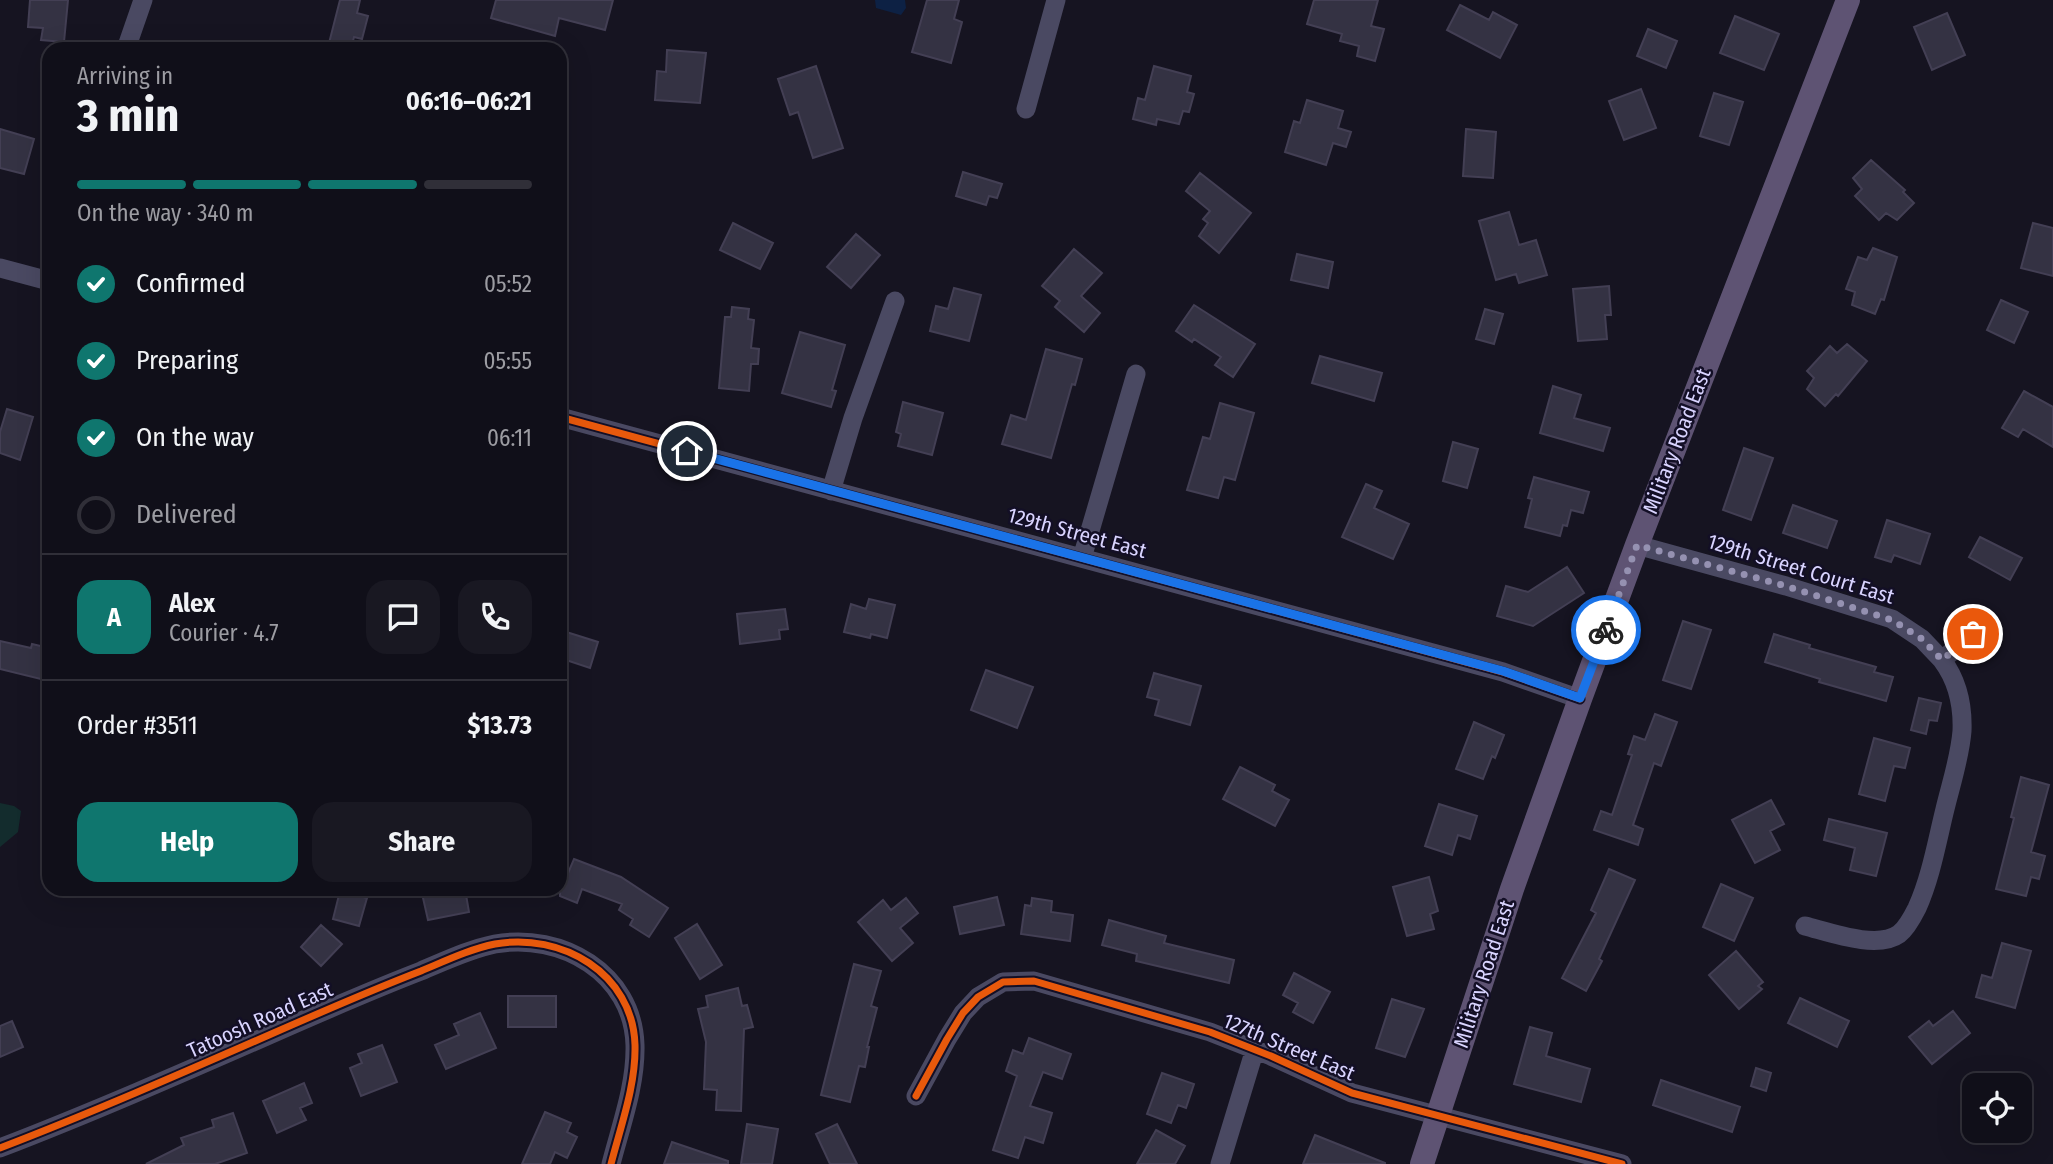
<!DOCTYPE html>
<html lang="en">
<head>
<meta charset="utf-8">
<style>
	:root { --surface:#100f19; --page:#191822; --text:#f1f3f6; --muted:#9c9ca2; --line:#302f38; --accent:#0f766e }
	body { margin:0; font-family:"Fira Sans Condensed",sans-serif; background:var(--page); color:var(--text); height:100vh; display:flex; flex-direction:column; font-size:26px; white-space:nowrap }
	* { box-sizing:border-box; margin:0 }
	p { font-size:23px; color:var(--muted) }
	.icon { flex:none; width:38px; height:38px; fill:none; stroke:currentColor; stroke-width:2; stroke-linecap:round; stroke-linejoin:round }
	.map { position:relative; flex:1; overflow:hidden }
	.side { position:absolute; left:42px; top:42px; width:525px; height:854px; display:flex; flex-direction:column; background:var(--surface); border-radius:21px; box-shadow:0 7px 28px #0002,0 0 0 2px var(--line) }
	.side>* { flex:none }
	.fabs { position:absolute; left:1962px; top:1073px; display:grid; gap:14px }
	.fabs a { display:grid; place-items:center; width:70px; height:70px; border-radius:14px; background:var(--surface); box-shadow:0 7px 28px #0002,0 0 0 2px var(--line); font-size:35px }
	.pin { position:absolute; display:grid; place-items:center; width:60px; height:60px; color:#fff; margin:-30px; border:4px solid #fff; border-radius:50%; box-shadow:0 2px 7px #0007 }
	.courier { position:absolute; display:grid; place-items:center; width:70px; height:70px; margin:-35px; border:5px solid #1a73e8; border-radius:50%; background:#fff; color:#222; box-shadow:0 2px 9px #0007 }
	.summary em { font-style:normal; font-weight:700 }
	.summary div { display:flex; flex-direction:column-reverse }
	.summary { display:flex; align-items:center; justify-content:space-between; height:119px; padding:0 35px }
	h1 { font-size:46px; font-weight:700; line-height:52px }
	.bar { display:grid; grid-template-columns:repeat(4,1fr); gap:10px 7px; align-content:center; height:84px; padding:0 35px }
	.bar i { height:9px; border-radius:5px; background:var(--line) }
	.bar .current { background:var(--accent) }
	.bar p { grid-column:span 4 }
	.line { display:flex; align-items:center; gap:18px; padding:0 35px; border-top:2px solid var(--line) }
	.line div { flex:1 }
	.round { display:grid; place-items:center; flex:none; width:74px; height:74px; border-radius:21px; background:var(--page) }
	ol { padding:0 35px; list-style:none }
	li { display:flex; align-items:center; gap:21px; height:77px }
	li p { margin-inline-start:auto }
	li .icon { padding:7px; border-radius:50%; background:var(--accent); color:#fff; stroke-width:4 }
	li:last-child { color:var(--muted) }
	li i { width:38px; height:38px; border:4px solid var(--line); border-radius:50% }
	.button { display:flex; gap:14px; margin-top:auto; padding:14px 35px }
	.button a { flex:1; height:80px; border-radius:21px; background:var(--accent); color:#fff; font-size:28px; font-weight:700; line-height:80px; text-align:center }
	.button a+a { background:var(--page); color:var(--text) }
	.map>svg:first-child { display:block }
	.green { fill:#132c2d }
	.water { fill:#0d2144 }
	.building { fill:#343243; stroke:#433f54; stroke-width:2 }
	.lines { fill:none; stroke-linecap:round; stroke-linejoin:round }
	.minor { stroke:#4a4962; stroke-width:19 }
	.major { stroke:#5e5373; stroke-width:24 }
	.cycleway-casing { stroke:#130f26; stroke-width:11 }
	.cycleway { stroke:#e8590c; stroke-width:7 }
	.done { stroke:#9591b1; stroke-width:7; stroke-dasharray:0 12.6 }
	.route { stroke:#1a73e8; stroke-width:9 }
	.labels { text-anchor:middle; dominant-baseline:central; stroke-width:5; stroke-linejoin:round; paint-order:stroke }
	.street-label { font-size:21px; fill:#d9d4ff; stroke:#130f26 }
</style>
</head>
<body>
<div class="map">
<svg width="2053" height="1164" viewBox="0 0 2053 1164">
	<rect width="100%" height="100%" fill="#161421"/>
	<!-- green -->
	<path class="green" d="M0,803L14,806L21,811L18,832L0,847Z"/>
	<!-- water -->
	<path class="water" d="M875,0H905L906,8L901,15L876,8Z"/>
	<!-- building -->
	<path class="building" d="M30,0H68L64,42L41,40L43,28L28,27Z
		M340,0H360L357,13L368,16L362,39L354,37L351,49L328,47Z
		M496,0H613L605,30L559,18L555,36L491,18Z
		M927,0H959L954,19L962,22L951,63L912,52Z
		M1314,0H1378L1371,26L1384,29L1375,61L1357,56L1359,46L1340,41L1342,34L1307,24Z
		M1460,5L1489,20L1493,12L1517,25L1500,58L1447,30Z
		M1947,13L1965,55L1932,70L1914,27Z
		M1735,16L1779,34L1764,70L1720,53Z
		M1648,29L1677,41L1666,68L1637,56Z
		M667,50L706,53L700,103L655,100L657,71L666,72Z
		M816,66L843,148L813,158L798,112L790,115L778,79Z
		M1154,66L1191,76L1187,92L1194,94L1189,112L1183,111L1179,124L1157,119L1156,125L1133,119L1138,98L1145,100Z
		M1641,89L1656,128L1624,140L1609,101Z
		M1714,93L1743,102L1729,145L1700,136Z
		M1307,100L1343,111L1338,128L1351,132L1346,147L1333,143L1326,165L1285,152L1294,121L1300,123Z
		M0,129L34,139L24,174L0,168Z
		M1466,129L1496,132L1493,178L1463,176Z
		M1871,160L1905,190L1903,192L1914,203L1897,220L1886,213L1879,220L1855,196L1862,189L1853,178Z
		M963,172L1002,184L997,198L989,196L986,205L956,196Z
		M1200,173L1251,213L1219,253L1199,236L1208,223L1203,219L1210,211L1186,191Z
		M1509,212L1519,245L1536,240L1547,275L1519,283L1516,274L1496,280L1479,221Z
		M733,223L773,243L760,269L720,250Z
		M2033,223L2053,228V276L2021,268Z
		M856,234L880,255L851,288L827,267Z
		M1873,248L1897,257L1884,300L1881,299L1875,314L1852,305L1855,292L1846,289L1858,257L1867,260Z
		M1074,249L1102,273L1081,296L1100,313L1084,332L1055,307L1060,301L1042,286Z
		M1297,254L1333,262L1328,288L1291,280Z
		M1609,286L1611,315H1605L1607,339L1578,341L1573,289Z
		M954,288L981,295L969,341L930,331L936,306L948,309Z
		M2001,300L2028,312L2014,343L1987,330Z
		M1194,305L1255,344L1233,377L1215,365L1221,357L1194,339L1192,342L1176,331Z
		M732,307L749,309L748,319L754,320L751,348L759,349L758,364H751L749,391L719,388L725,317H731Z
		M1485,309L1503,314L1494,344L1476,339Z
		M800,332L845,345L832,390L836,391L831,407L782,393Z
		M1847,344L1867,361L1838,396L1836,394L1825,406L1807,389L1814,378L1807,371L1830,346L1837,353Z
		M1046,349L1082,359L1075,385L1072,384L1051,458L1002,444L1011,415L1026,420Z
		M1320,356L1382,373L1374,401L1312,383Z
		M1553,386L1581,395L1574,418L1610,428L1603,451L1540,433Z
		M2024,391L2053,407V447L2023,429L2018,437L2002,428Z
		M903,402L943,413L932,455L898,446L901,434L896,432Z
		M1220,403L1254,413L1235,480L1224,477L1218,498L1187,490L1203,437L1210,439Z
		M7,409L33,417L20,460L0,453V432Z
		M1453,442L1478,449L1467,488L1443,481Z
		M1744,448L1773,458L1751,520L1723,510Z
		M1534,477L1589,492L1583,513L1571,510L1567,526L1563,525L1560,536L1525,527L1532,499L1528,498Z
		M1366,484L1382,491L1374,508L1409,524L1393,559L1342,537Z
		M1793,505L1837,521L1827,548L1783,533Z
		M1887,520L1930,534L1920,564L1894,555L1891,562L1875,557Z
		M1980,537L2022,558L2010,580L1969,557Z
		M1567,567L1584,593L1533,626L1497,616L1506,586L1528,592Z
		M869,599L895,605L887,638L871,634L870,638L844,632L851,604L866,609Z
		M785,609L788,629L779,630L780,639L740,644L737,614Z
		M1683,621L1711,630L1691,689L1663,680Z
		M560,630L598,642L590,668L560,658Z
		M1774,634L1810,645L1809,648L1876,667L1874,672L1893,677L1886,701L1819,682L1820,679L1765,662Z
		M0,641L31,648L32,644L49,648V681L0,669Z
		M986,670L1033,687L1017,728L971,710Z
		M1154,673L1201,686L1190,725L1155,715L1159,700L1147,697Z
		M1919,698L1941,703L1937,721L1929,720L1926,734L1911,730Z
		M1655,714L1677,722L1661,766L1654,763L1633,825L1643,829L1638,845L1594,830L1601,811L1612,815L1632,755L1628,754L1634,736L1645,740Z
		M1474,722L1504,735L1495,758L1492,756L1483,779L1456,769Z
		M1874,738L1910,748L1905,768L1894,766L1885,801L1859,794Z
		M1240,767L1275,785L1272,791L1289,800L1275,826L1223,799Z
		M2021,777L2049,785L2031,852L2045,856L2039,879L2031,877L2026,896L1996,889L2014,818L2011,817Z
		M1771,800L1784,824L1770,831L1780,850L1755,863L1732,820Z
		M1439,804L1477,816L1470,839L1458,835L1452,855L1425,846Z
		M1829,819L1887,833L1876,876L1850,870L1855,848L1824,840Z
		M574,859L621,877L668,908L649,937L630,925L633,919L619,910L622,904L582,889L577,903L560,896V875L566,878Z
		M1609,869L1635,880L1599,959L1602,961L1586,991L1562,978L1596,913L1591,910Z
		M1429,877L1438,911L1430,914L1434,929L1407,936L1393,887Z
		M1721,884L1753,898L1734,941L1703,927Z
		M421,889H465L469,912L428,920Z
		M340,891L367,898L359,926L333,919Z
		M997,897L1004,925L960,934L954,907Z
		M906,898L918,913L900,928L913,943L892,961L858,922L883,900L891,910Z
		M1032,898L1052,901L1051,912L1073,915L1070,941L1021,934L1025,905L1031,906Z
		M1109,920L1166,936L1164,943L1234,960L1229,983L1136,961L1137,954L1102,945Z
		M697,924L722,965L700,979L675,938Z
		M321,925L342,944L321,966L301,947Z
		M2002,943L2031,951L2015,1008L1976,997L1982,975L1992,978Z
		M1736,951L1763,982L1758,986L1762,989L1739,1009L1709,975Z
		M854,964L881,971L871,1006L877,1008L867,1047H869L865,1067L859,1066L850,1102L821,1095Z
		M1294,973L1330,992L1313,1023L1293,1012L1298,1003L1283,995Z
		M738,988L742,1006L747,1005L753,1027L744,1029L741,1111L716,1110L717,1090L704,1089L706,1042L698,1009L708,1007L706,996Z
		M508,996H556V1027H508Z
		M1800,998L1849,1021L1837,1047L1788,1023Z
		M1392,999L1424,1009L1405,1057L1376,1048Z
		M1953,1011L1970,1033L1932,1064L1909,1037L1929,1021L1933,1026Z
		M480,1013L496,1048L446,1069L435,1045L459,1035L454,1024Z
		M12,1021L23,1047L0,1057V1026Z
		M1530,1027L1552,1033L1546,1056L1590,1069L1581,1102L1514,1084Z
		M1029,1038L1071,1054L1062,1079L1043,1072L1030,1106L1052,1113L1043,1143L1025,1137L1018,1158L993,1150L1017,1076L1006,1071L1013,1050L1023,1054Z
		M382,1045L397,1082L361,1096L350,1068L362,1063L358,1054Z
		M1756,1068L1771,1073L1766,1091L1751,1086Z
		M1162,1073L1194,1084L1186,1108L1178,1105L1171,1123L1147,1114Z
		M1661,1080L1740,1107L1732,1132L1653,1105Z
		M304,1083L312,1103L300,1108L306,1120L277,1133L263,1101Z
		M545,1112L571,1123L567,1132L577,1137L567,1158L555,1152L550,1164H522Z
		M233,1113L247,1153L215,1164H146L184,1145L181,1138L214,1127L212,1120Z
		M747,1124L778,1129L772,1164H741Z
		M837,1124L857,1164H830L816,1134Z
		M1156,1130L1185,1146L1175,1164H1137Z
		M1315,1135L1385,1163V1164H1303Z
		M672,1142L728,1161V1164H664Z"/>
	<g class="lines">
		<!-- minor -->
		<path class="minor" d="M126,49L143,0
			M1026,109L1056,0
			M0,268L49,281
			M560,417L1503,672L1580,699
			M831,491L853,418L895,301
			M1637,545L1786,586L1892,619L1922,639L1942,660L1973,634
			M1082,558L1136,374
			M1805,926C1829,932 1877,950 1899,934C1907,928 1913,916 1917,908C1931,877 1937,841 1945,809C1951,784 1960,757 1962,731C1963,705 1957,680 1942,660
			M916,1096L947,1039L963,1013L978,997L1003,982L1034,981L1210,1032L1271,1056L1352,1093L1622,1164
			M0,1148C91,1113 180,1074 269,1035C319,1013 369,991 421,971C445,961 470,949 495,944C561,932 633,973 635,1045C636,1085 621,1125 611,1164
			M1220,1164L1255,1049"/>
		<!-- major -->
		<path class="major" d="M1422,1164L1512,889L1580,699L1637,545L1848,0"/>
		<!-- cycleway casing -->
		<g class="cycleway-casing">
			<path id="cycleway" d="M560,417L1503,672L1580,699
				M916,1096L947,1039L963,1013L978,997L1003,982L1034,981L1210,1032L1271,1056L1352,1093L1622,1164
				M0,1148C91,1113 180,1074 269,1035C319,1013 369,991 421,971C445,961 470,949 495,944C561,932 633,973 635,1045C636,1085 621,1125 611,1164"/>
		</g>
		<!-- cycleway -->
		<use href="#cycleway" class="cycleway"/>
	</g>
	<g class="lines">
		<!-- done -->
		<path class="done" d="M1606,630L1637,545L1786,586L1892,620L1922,639L1942,660L1973,634"/>
		<!-- route -->
		<path class="route" d="M687,451L1503,671L1580,698L1606,630"/>
	</g>
	<g class="labels">
		<!-- street labels -->
		<g class="street-label">
			<text transform="translate(1677 441) rotate(-69)">Military Road East</text>
			<text transform="translate(1077 533) rotate(15)">129th Street East</text>
			<text transform="translate(1801 569) rotate(17)">129th Street Court East</text>
			<text transform="translate(1484 974) rotate(-72)">Military Road East</text>
			<text transform="translate(260 1020) rotate(-24)">Tatoosh Road East</text>
			<text transform="translate(1289 1047) rotate(23)">127th Street East</text>
		</g>
	</g>
</svg>
<div class="fabs">
<a><svg class="icon" aria-label="locate" viewBox="0 0 24 24"><circle cx="12" cy="12" r="6"/><path d="M12 2v4M12 18v4M2 12h4M18 12h4"/></svg></a>
</div>
<div class="pin" style="left:1973px;top:634px;background:#ea580c"><svg class="icon" aria-label="bag" viewBox="0 0 24 24"><path d="M5 8h14l-1 12H6zM9 8a3 3 0 0 1 6 0"/></svg></div>
<div class="pin" style="left:687px;top:451px;background:#1f2937"><svg class="icon" aria-label="home" viewBox="0 0 24 24"><path d="M3 11l9-7 9 7M6 9v11h12V9"/></svg></div>
<div class="courier" style="left:1606px;top:630px"><svg class="icon" aria-label="bike" viewBox="0 0 24 24"><circle cx="6" cy="16" r="4"/><circle cx="18" cy="16" r="4"/><path d="M6 16l4-8h5l3 8M10 8l3 8H6M13 5h3"/></svg></div>
<section class="side">
<div class="summary"><div><h1>3 min</h1><p>Arriving in</p></div><em>06:16–06:21</em></div>
<div class="bar"><i class="current"></i><i class="current"></i><i class="current"></i><i></i><p>On the way · 340 m</p></div>
<ol>
<li><svg class="icon" aria-label="check" viewBox="0 0 24 24"><path d="M5 12l5 5 9-10"/></svg>Confirmed<p>05:52</p></li>
<li><svg class="icon" aria-label="check" viewBox="0 0 24 24"><path d="M5 12l5 5 9-10"/></svg>Preparing<p>05:55</p></li>
<li><svg class="icon" aria-label="check" viewBox="0 0 24 24"><path d="M5 12l5 5 9-10"/></svg>On the way<p>06:11</p></li>
<li><i></i>Delivered</li>
</ol>
<div class="line" style="height:126px"><b class="round" style="background:var(--accent);color:#fff">A</b><div><b>Alex</b><p>Courier · 4.7</p></div><a class="round"><svg class="icon" aria-label="chat" viewBox="0 0 24 24"><path d="M4 5h16v11H9l-5 4z"/></svg></a><a class="round"><svg class="icon" aria-label="phone" viewBox="0 0 24 24"><path d="M5 4h4l2 5-3 2q2 4 5 5l2-3 5 2v4C11 20 4 13 5 4z"/></svg></a></div>
<div class="line" style="height:91px"><div>Order #3511</div><b>$13.73</b></div>
<div class="button"><a>Help</a><a>Share</a></div>
</section>
</div>
</body>
</html>
